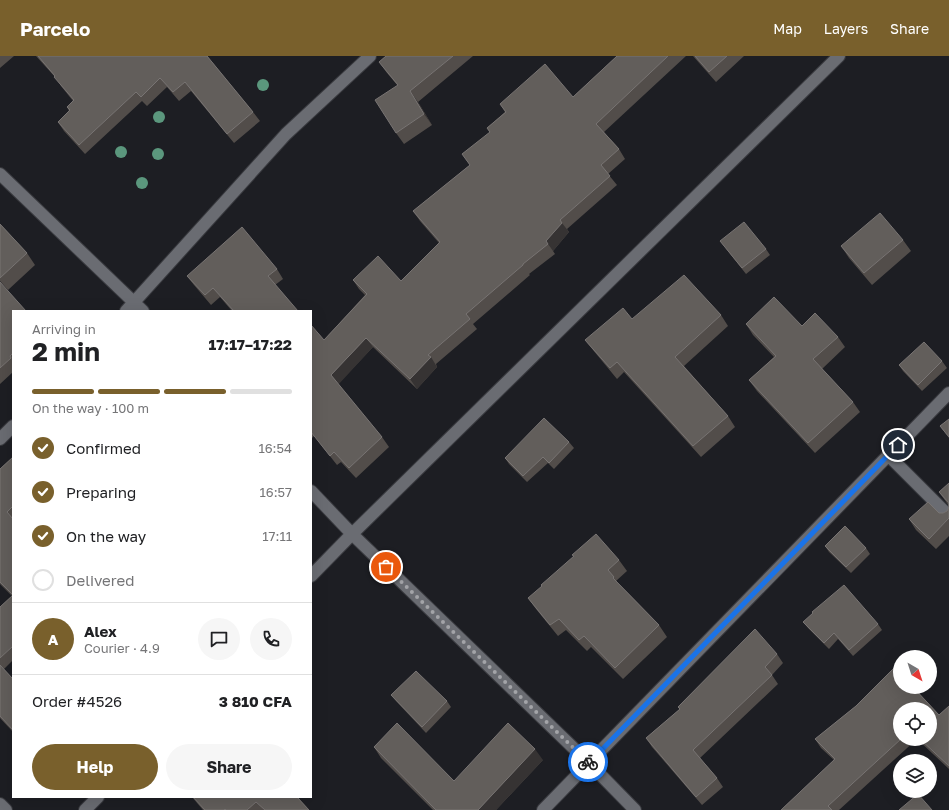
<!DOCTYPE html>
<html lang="en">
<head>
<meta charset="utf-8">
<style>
	:root { --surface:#fff; --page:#f6f6f6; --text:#202124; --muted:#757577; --line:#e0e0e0; --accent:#79602c }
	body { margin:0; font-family:"Golos Text",sans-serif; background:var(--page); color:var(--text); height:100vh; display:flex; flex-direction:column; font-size:15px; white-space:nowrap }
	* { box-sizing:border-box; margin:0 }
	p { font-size:13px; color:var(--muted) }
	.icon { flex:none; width:22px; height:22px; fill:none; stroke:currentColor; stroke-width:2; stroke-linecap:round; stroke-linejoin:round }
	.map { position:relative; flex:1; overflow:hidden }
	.side { position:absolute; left:12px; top:254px; width:300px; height:488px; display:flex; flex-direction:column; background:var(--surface); border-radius:0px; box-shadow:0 4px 16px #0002 }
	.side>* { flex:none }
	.needle { width:26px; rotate:141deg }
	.buttons { position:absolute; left:893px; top:594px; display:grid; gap:8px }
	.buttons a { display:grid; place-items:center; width:44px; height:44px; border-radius:50%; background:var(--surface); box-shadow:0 4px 16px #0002; font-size:20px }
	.pin { position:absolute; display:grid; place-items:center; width:34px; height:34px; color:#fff; margin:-17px; border:2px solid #fff; border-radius:50%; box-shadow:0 1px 4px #0007 }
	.courier { position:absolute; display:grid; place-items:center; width:40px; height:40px; margin:-20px; border:3px solid #1a73e8; border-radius:50%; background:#fff; color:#222; box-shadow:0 1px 5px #0007 }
	.summary em { font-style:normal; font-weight:700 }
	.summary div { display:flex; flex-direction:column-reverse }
	.summary { display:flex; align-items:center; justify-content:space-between; height:68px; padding:0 20px }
	h1 { font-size:26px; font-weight:700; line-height:30px }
	.bar { display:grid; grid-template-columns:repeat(4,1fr); gap:6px 4px; align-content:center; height:48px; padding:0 20px }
	.bar i { height:5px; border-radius:3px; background:var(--line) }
	.bar .selected { background:var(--accent) }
	.bar p { grid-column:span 4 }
	.line { display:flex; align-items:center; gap:10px; padding:0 20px; border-top:1px solid var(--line) }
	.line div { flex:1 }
	.round { display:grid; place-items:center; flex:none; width:42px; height:42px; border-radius:21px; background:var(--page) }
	ol { padding:0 20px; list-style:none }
	li { display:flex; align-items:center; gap:12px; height:44px }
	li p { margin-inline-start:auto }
	li .icon { padding:4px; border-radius:50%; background:var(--accent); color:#fff; stroke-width:4 }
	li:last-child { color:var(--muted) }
	li i { width:22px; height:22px; border:2px solid var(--line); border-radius:50% }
	.button { display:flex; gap:8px; margin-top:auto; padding:8px 20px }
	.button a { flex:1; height:46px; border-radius:24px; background:var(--accent); color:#fff; font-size:16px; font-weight:700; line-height:46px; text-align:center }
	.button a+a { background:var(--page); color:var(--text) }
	header { display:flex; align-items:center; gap:24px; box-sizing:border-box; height:56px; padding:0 20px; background:var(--accent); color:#fff }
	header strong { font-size:19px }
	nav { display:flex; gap:22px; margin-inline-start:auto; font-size:14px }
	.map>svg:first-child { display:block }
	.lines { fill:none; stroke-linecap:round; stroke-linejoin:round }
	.minor-casing { stroke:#393a3f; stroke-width:14 }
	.minor { stroke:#6a6c72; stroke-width:12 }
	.tree { fill:#5b977d }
	.wall { fill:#524d4a; fill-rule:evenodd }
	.shaded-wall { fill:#363333 }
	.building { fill:#625e5b; stroke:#787473 }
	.done { stroke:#a3a4a8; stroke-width:4; stroke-dasharray:0 7.2 }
	.route { stroke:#1a73e8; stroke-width:5 }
</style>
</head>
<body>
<header>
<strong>Parcelo</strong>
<nav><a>Map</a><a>Layers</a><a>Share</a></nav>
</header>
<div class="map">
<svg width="949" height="754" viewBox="0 0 949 754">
	<rect width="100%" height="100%" fill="#1d1e23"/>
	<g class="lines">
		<!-- minor casing -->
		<g class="minor-casing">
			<path id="minor" d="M0,118L143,255
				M126,255L286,78L370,0
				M0,383L13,370
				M888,399L949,460
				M311,435L352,478L589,707L635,754
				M311,520L352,478L839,0
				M0,748L6,754
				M85,754L98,741
				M543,754L949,337"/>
		</g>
		<!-- minor -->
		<use href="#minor" class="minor"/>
	</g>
	<!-- trees -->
	<g class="tree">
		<circle cx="263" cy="29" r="6"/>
		<circle cx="159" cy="61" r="6"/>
		<circle cx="121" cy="96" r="6"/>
		<circle cx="158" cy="98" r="6"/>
		<circle cx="142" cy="127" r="6"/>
	</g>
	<!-- wall -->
	<path class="wall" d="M0,0H14L0,12Z
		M36,0H207L253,56L260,65L234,87L191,35L179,45L167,31L147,50L142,45L85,98L64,75L58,66L69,55L67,51L73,45L61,30L55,21Z
		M386,0H473L418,46L432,69L404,88L396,77L398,30L387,17L379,6Z
		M617,0H686L604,76L619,93L625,103L608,118L617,129L567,173L569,176L553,195L555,198L529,218L530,219L473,268L477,273L436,308L437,311L417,333L373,291L338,328L382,381L389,391L356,422L341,406L337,409L314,380L312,382L311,380V269L324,284L365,239L359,233L353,224L401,225L439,187L420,165L413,155L470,109L462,98L490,77L487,72L505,56L500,48L573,41Z
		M693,0H744L716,26Z
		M0,168L27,197L35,209L8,234L0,225Z
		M903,184L911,195L872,229L849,202L841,190Z
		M720,185L766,193L770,199L746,218Z
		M277,213L283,223L275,229L298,255H232L220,241L211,249L194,229L187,220Z
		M0,227L13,255V316L0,328Z
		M721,259L728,270L684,310L728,360L735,371L701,401L624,316L617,323L593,294L585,284L632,263Z
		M746,268L802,270L838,281L845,291L822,313L853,346L860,356L815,397L757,335L749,324L774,301L753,279Z
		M942,305L947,312L922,335L903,315L899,309Z
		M949,363V382L940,370Z
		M569,386L574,392L554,413L548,407L527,426L509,408L505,402Z
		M13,401V604L4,613L13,623V676L0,662V551L12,540L0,528V413Z
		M949,427V480L936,493L916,474L909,463L939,457H943L947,455L949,451V450L939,436Z
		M825,490L866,492L870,498L851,517L829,496Z
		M619,504L627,515L616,525L621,530L659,569L667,581L623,623L591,591L587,595L566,574L558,580L536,553L528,542Z
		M803,566L878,568L882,574L853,600L838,583L829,593L808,572Z
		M777,598L783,607L772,619L778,628L700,702L717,722L723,731L702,749L652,691L646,682L680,653L678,651Z
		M894,612L895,613H896L900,617V631H913L939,659L949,650V713L917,683L839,754H781L834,704L821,692L815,683L856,650ZM900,653H930V683H900Z
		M391,639L447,645L451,651L426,677L396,645Z
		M374,691L454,725L543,704L496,754H433L381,702Z
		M192,741H297L309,754H203Z"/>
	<!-- shaded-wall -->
	<path class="shaded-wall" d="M410,35L418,46L432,69L424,58Z
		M562,167L569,176L553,195L546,185Z
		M366,282L373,291L338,329L331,319Z
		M431,301L437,311L417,333L410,323Z
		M535,693L543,704L496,754H478Z"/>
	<!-- building -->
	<path class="building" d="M38,0H207L253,56L227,78L185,26L173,36L160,22L141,41L136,36L79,89L58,66L70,54L67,51L74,44L54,21L55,20Z
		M386,0H453L410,35L424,58L396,77L375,44L398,29L379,6Z
		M617,0H668L596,68L619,93L601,109L610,120L560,164L562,167L546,185L548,188L523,208V209L466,258L470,263L428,299L431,301L410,323L366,282L331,319L382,381L349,412L334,396L330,400L311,376V269L324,284L367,238L353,224L378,200L401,225L440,186L413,155L470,109L462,98L490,76L487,72L506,56L500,48L545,8L573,41Z
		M695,0H727L709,16Z
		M880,157L903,184L864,217L841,190Z
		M744,166L766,193L742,212L720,185Z
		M0,168L27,197L0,222Z
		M242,171L277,213L268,220L298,255H234L213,232L205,239L187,220Z
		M684,219L721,259L675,301L728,360L693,390L617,306L610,312L585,284L623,252L632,263Z
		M0,226L26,255H13V297L10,300L11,302L0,312Z
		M774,241L802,270L815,257L838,281L813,303L853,346L808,387L749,324L776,300L746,268Z
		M924,286L942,305L918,329L899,309Z
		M544,362L569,386L549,407L543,401L523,420L505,402Z
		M949,363V381L940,370Z
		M13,401V450L7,456L13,463V590L0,602V551L13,539L0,526V413Z
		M949,427V462L929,483L909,463L928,446L939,457H943L947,455L949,451V447L939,436Z
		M845,470L866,492L846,511L825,490Z
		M596,478L619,504L608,514L614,521L613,522L659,569L615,612L584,580L579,584L559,563L550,569L528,542L542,530L541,529L574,500L572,499Z
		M844,529L878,568L849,594L834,577L824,587L803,566L813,557L812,556Z
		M755,573L777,598L765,611L772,619L693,694L717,722L696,741L646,682L680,653L678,651Z
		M0,609L13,623V674L0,660Z
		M894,612L895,613H896L900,617V631H913L939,659L949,650V710L920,683H930V653H900V683H901L828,750L832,754H781L835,703L815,683L856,650Z
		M416,615L447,645L422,671L391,639Z
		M397,667L454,725L508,667L535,693L478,754H436L374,691Z
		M918,738L932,754H899Z
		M193,741H297L309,754H265L256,746L247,754H226L225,753L224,754H205Z"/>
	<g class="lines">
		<!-- done -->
		<path class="done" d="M386,511L588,706"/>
		<!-- route -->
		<path class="route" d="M588,706L589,707L898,389"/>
	</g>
</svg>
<div class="buttons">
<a><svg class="needle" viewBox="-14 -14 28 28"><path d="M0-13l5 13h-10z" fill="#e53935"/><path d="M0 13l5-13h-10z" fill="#757577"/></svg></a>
<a><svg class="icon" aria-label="locate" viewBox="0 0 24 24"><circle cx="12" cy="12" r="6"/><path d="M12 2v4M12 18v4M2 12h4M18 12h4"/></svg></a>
<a><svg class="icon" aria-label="layers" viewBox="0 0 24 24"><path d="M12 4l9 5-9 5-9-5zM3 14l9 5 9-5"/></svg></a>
</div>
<div class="pin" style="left:386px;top:511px;background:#ea580c"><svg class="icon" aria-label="bag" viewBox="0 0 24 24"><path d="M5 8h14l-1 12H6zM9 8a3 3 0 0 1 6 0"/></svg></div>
<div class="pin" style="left:898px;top:389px;background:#1f2937"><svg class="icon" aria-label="home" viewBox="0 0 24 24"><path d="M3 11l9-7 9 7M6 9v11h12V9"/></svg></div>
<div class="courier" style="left:588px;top:706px"><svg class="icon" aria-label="bike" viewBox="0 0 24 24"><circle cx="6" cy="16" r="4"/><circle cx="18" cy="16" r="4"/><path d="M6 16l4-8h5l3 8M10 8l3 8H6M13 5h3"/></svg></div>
<section class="side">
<div class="summary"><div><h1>2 min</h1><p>Arriving in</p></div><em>17:17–17:22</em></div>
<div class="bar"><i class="selected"></i><i class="selected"></i><i class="selected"></i><i></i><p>On the way · 100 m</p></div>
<ol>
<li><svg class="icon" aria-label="check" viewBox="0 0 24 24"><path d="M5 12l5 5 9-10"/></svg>Confirmed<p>16:54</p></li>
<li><svg class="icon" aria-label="check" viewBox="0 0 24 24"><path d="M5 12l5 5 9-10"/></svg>Preparing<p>16:57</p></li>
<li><svg class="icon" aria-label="check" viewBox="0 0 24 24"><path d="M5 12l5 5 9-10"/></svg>On the way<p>17:11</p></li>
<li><i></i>Delivered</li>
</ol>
<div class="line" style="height:72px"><b class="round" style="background:var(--accent);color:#fff">A</b><div><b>Alex</b><p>Courier · 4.9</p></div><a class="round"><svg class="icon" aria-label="chat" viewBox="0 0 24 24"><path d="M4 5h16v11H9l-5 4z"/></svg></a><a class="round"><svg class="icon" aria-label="phone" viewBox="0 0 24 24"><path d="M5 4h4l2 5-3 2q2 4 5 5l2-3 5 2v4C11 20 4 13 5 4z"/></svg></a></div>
<div class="line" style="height:52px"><div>Order #4526</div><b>3 810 CFA</b></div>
<div class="button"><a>Help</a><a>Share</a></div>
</section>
</div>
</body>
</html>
